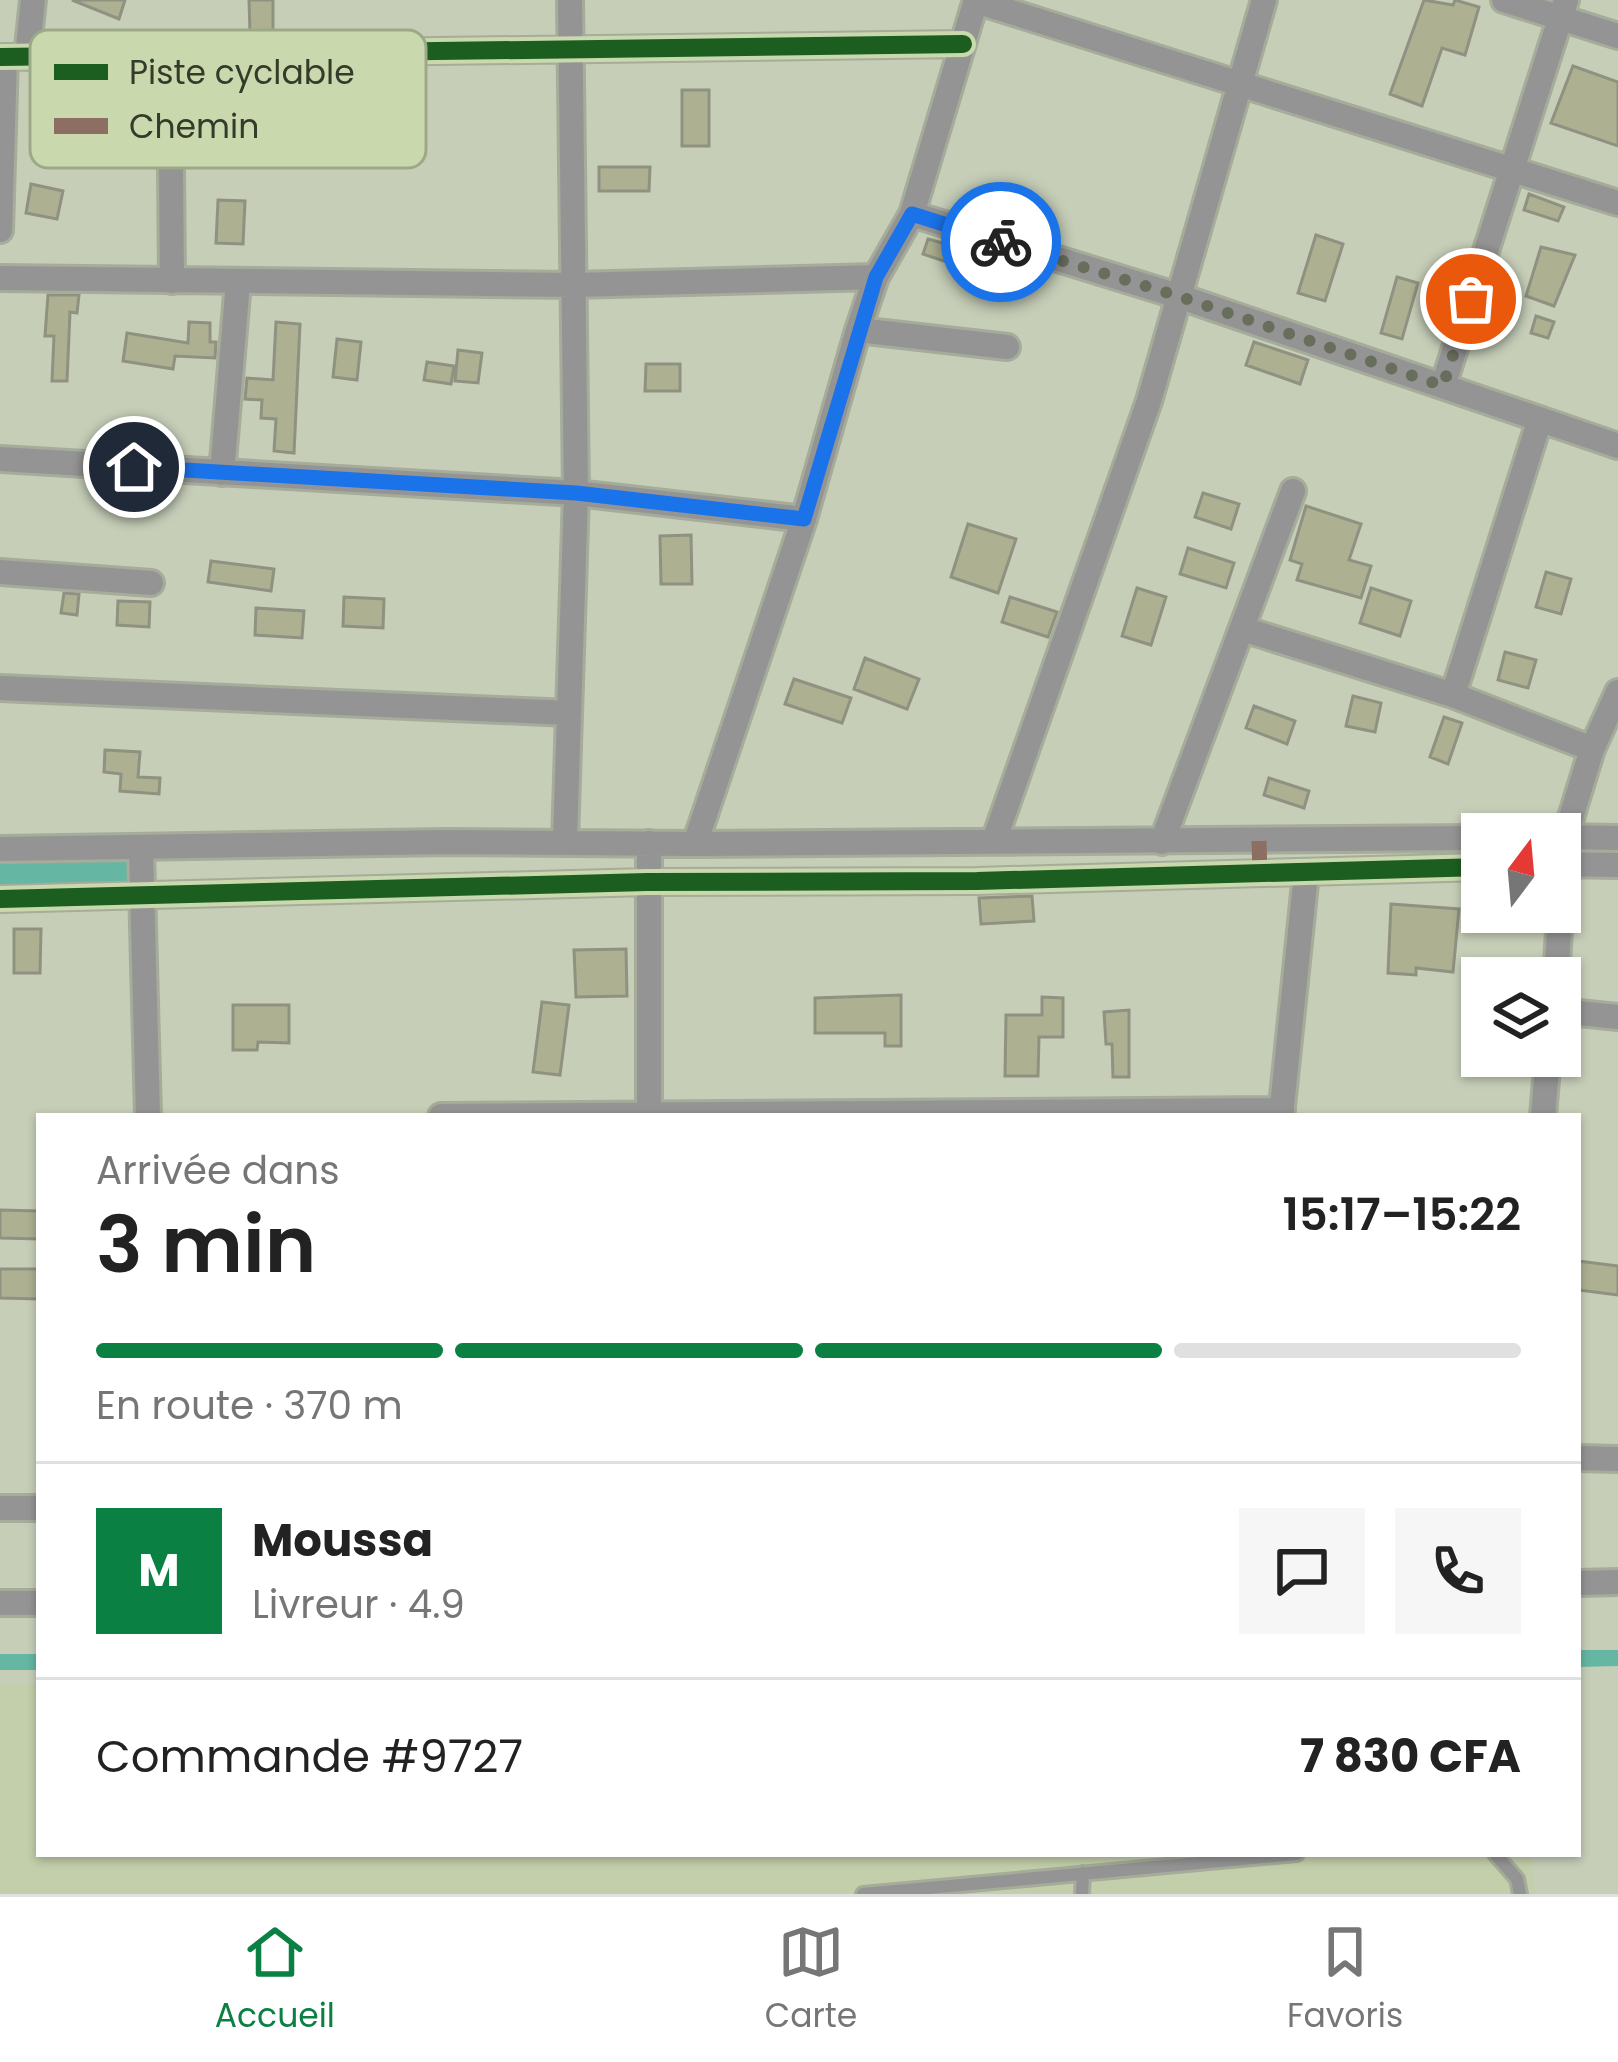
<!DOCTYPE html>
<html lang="fr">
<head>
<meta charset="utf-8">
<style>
	:root { --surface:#fff; --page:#f6f6f6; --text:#222; --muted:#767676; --line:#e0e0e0; --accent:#0b8043 }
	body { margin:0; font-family:Poppins,sans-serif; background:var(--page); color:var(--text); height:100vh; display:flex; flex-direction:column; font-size:45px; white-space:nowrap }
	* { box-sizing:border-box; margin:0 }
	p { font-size:39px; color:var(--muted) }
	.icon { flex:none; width:66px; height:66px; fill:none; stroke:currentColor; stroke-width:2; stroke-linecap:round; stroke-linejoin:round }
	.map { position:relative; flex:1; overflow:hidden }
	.sheet { position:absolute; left:36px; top:1113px; width:1545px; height:744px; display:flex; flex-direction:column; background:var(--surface); border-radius:0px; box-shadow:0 3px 9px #0004 }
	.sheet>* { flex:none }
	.needle { width:78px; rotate:16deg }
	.fabs { position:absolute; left:1461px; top:813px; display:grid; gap:24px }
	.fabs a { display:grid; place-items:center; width:120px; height:120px; border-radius:0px; background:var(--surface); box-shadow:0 3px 9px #0004; font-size:60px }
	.pin { position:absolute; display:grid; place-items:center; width:102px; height:102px; color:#fff; margin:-51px; border:6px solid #fff; border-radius:50%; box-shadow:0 3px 12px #0007 }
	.courier { position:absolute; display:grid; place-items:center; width:120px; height:120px; margin:-60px; border:9px solid #1a73e8; border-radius:50%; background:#fff; color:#222; box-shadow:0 3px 15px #0007 }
	.head em { font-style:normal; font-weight:600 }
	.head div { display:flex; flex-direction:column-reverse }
	.head { display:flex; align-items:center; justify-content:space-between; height:204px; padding:0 60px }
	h1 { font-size:78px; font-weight:600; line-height:90px }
	.bar { display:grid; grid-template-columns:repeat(4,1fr); gap:18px 12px; align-content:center; height:144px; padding:0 60px }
	.bar i { height:15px; border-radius:9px; background:var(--line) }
	.bar .current { background:var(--accent) }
	.bar p { grid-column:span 4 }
	.line { display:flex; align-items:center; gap:30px; padding:0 60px; border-top:3px solid var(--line) }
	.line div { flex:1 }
	.round { display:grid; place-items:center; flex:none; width:126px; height:126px; border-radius:0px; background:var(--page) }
	.menu { display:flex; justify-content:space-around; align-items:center; height:168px; border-top:3px solid var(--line); background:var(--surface); font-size:33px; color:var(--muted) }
	.menu a { display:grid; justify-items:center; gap:6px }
	.menu .current { color:var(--accent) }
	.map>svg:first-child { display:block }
	.built { fill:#c3cfaa }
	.water { fill:#66b6a4 }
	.building { fill:#aeb092; stroke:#8f9280; stroke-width:3 }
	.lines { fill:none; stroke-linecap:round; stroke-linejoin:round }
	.service-casing { stroke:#a5ac9a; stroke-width:18 }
	.minor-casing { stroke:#a5ac9a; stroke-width:30 }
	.service { stroke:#959495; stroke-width:12 }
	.minor { stroke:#959495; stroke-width:24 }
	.quiet { stroke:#8d6e63; stroke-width:15; stroke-dasharray:30 15; stroke-linecap:butt }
	.cycleway-casing { stroke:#cad8ae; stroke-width:26 }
	.cycleway { stroke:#1b5e20; stroke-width:18 }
	.done { stroke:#686e5c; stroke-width:12; stroke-dasharray:0 21.6 }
	.route { stroke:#1a73e8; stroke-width:15 }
	.key { fill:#cad8ae; stroke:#9da986; stroke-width:3 }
	.key-label { font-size:33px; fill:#353b2a }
</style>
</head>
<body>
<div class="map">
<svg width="1618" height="1894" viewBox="0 0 1618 1894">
	<rect width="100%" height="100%" fill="#c6ceb8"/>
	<!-- built -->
	<path class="built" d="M0,1684L39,1685V1854H1531L1535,1894H0Z"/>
	<!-- water -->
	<path class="water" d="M128,861L139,872L129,886L0,889V862Z
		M1578,1650H1618V1666L1578,1667Z
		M0,1654H39V1670H0Z"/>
	<!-- building -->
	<path class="building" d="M72,0H125L119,19Z
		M249,0H273V33H250Z
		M1424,0L1453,5L1455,0L1479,7L1465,55L1442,48L1422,106L1390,94Z
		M1573,66L1618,82V146L1551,123Z
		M682,90H709V146H682Z
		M599,167H650L649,191H599Z
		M31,184L63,191L57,219L26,213Z
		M1529,194L1564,207L1558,221L1524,210Z
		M218,200L245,201L243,244L216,243Z
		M1316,235L1343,244L1325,301L1298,293Z
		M928,239L989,256L983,274L923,254Z
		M1541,247L1575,255L1554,306L1526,296Z
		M1397,277L1418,283L1402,339L1381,333Z
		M48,295H79L77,313L70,312L67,381H52L54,336H45Z
		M1536,316L1554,322L1548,338L1531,333Z
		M189,322L210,323V342H216L215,358L175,356L173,369L123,361L127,333L188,343Z
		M276,322L300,324L294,453L274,451L276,419L261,418L262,400L245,399L247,378L273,380Z
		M337,339L361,342L357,380L333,377Z
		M1254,342L1308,360L1300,384L1246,365Z
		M458,350L482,353L478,383L455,381Z
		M427,362L454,366L451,384L424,380Z
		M646,364H680V391H645Z
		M1203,493L1239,504L1231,529L1195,517Z
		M1306,506L1361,524L1349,560L1371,566L1361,598L1297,580L1302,564L1290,560Z
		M968,524L1016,539L998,593L951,577Z
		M691,535L692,584H661L660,536Z
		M1188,548L1234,563L1226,588L1180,574Z
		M211,561L274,569L271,591L208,582Z
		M1546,572L1571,579L1561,614L1536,607Z
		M1137,588L1166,597L1151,645L1122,636Z
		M1371,588L1411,601L1400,636L1360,623Z
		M64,593L79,594L77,615L61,613Z
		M344,597L384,599L383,628L343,626Z
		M1010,597L1057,612L1048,637L1002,622Z
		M118,601L150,602L149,627L117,625Z
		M256,608L304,611L302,638L255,635Z
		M1505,652L1536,660L1528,688L1498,680Z
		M865,658L919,679L907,709L854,689Z
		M794,679L851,698L842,723L785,704Z
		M1353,696L1381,703L1375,732L1346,726Z
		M1254,706L1295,721L1287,744L1246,728Z
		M1444,717L1462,723L1448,764L1430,757Z
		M105,750L140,752L138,777L160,778L159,794L120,791L121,774L104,772Z
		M1269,778L1309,791L1304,808L1264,795Z
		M1032,896L1034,921L981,924L979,898Z
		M1391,904L1459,909L1453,972L1416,968V975L1388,973Z
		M14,929H41L40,973H14Z
		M626,949L627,996L576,997L574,950Z
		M901,995V1046H885V1033H815V998Z
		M1042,997L1063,998V1037H1039L1038,1076H1005L1006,1015H1042Z
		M542,1002L569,1005L560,1075L533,1072Z
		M233,1005H289V1043L258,1042L257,1050H233Z
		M1129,1010V1077H1113L1112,1044H1106L1104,1012Z
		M0,1210L39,1211V1239L0,1238Z
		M1578,1261L1618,1266V1295L1578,1290Z
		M0,1269H39V1299L0,1298Z"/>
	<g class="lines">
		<!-- service casing -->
		<g class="service-casing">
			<path id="service" d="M1495,1854L1517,1879L1520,1894
				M863,1894L1297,1854
				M1082,1894L1083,1873"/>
		</g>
		<!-- minor casing -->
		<g class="minor-casing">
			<path id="minor" d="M1504,0L1618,36
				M976,1L1618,203
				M0,57L963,44
				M27,57L33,0
				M170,57L172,281
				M912,214L1178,296L1618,446
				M0,230L5,57
				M0,278L574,285L876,277
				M858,330L1007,347
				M1443,386L1566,0
				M0,459L576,493L804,519
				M222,473L238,282
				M0,572L151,583
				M1243,629L1453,695L1592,749
				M0,688L568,713
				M1453,695L1540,419
				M1560,837L1618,838
				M565,841L576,493L570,0
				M994,841L1149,401L1264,0
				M1162,842L1293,491
				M695,844L804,519L858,330L876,277L912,214L976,0
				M0,849L448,842L695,844L1482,838
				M141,849L148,1116
				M1560,864L1618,865
				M0,899L647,882L977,881L1482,867
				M1556,978L1565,837L1592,749L1618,692
				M1560,1011L1618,1017
				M441,1116L1282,1110
				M649,1116V843
				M1281,1116L1306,874
				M1543,1116L1548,1056
				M1578,1458L1618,1459
				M0,1508H39
				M1578,1583L1618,1582
				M0,1603H39"/>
		</g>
		<!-- service -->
		<use href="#service" class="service"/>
		<!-- minor -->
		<use href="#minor" class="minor"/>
		<!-- quiet -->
		<path class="quiet" d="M1259,841L1260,875"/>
		<!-- cycleway casing -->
		<g class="cycleway-casing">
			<path id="cycleway" d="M0,57L963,44
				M0,899L647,882L977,881L1482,867"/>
		</g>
		<!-- cycleway -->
		<use href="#cycleway" class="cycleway"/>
	</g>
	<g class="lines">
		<!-- done -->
		<path class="done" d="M1001,242L1178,296L1443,386L1471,299"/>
		<!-- route -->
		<path class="route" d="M134,467L576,493L804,519L876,277L912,214L1001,242"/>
	</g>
	<!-- legend -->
	<rect x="30" y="30" width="396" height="138" rx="18" class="key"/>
	<rect x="54" y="64" width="54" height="16" fill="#1b5e20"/>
	<rect x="54" y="118" width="54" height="16" fill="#8d6e63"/>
	<g class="key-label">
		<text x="129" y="84">Piste cyclable</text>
		<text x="129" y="138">Chemin</text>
	</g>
</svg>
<div class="fabs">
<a><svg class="needle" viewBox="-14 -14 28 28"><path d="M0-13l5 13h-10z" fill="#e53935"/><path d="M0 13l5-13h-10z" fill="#767676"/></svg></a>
<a><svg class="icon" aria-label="layers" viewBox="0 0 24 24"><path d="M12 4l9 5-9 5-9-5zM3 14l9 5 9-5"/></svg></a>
</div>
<div class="pin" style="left:1471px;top:299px;background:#ea580c"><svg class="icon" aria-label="bag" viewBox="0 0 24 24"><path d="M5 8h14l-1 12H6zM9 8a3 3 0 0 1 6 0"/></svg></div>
<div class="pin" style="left:134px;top:467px;background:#1f2937"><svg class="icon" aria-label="home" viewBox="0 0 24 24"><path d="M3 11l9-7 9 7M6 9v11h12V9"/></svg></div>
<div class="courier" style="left:1001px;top:242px"><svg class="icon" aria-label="bike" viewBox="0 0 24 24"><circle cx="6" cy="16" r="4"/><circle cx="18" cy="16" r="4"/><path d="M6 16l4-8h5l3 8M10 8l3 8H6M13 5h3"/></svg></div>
<section class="sheet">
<div class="head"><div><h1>3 min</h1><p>Arrivée dans</p></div><em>15:17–15:22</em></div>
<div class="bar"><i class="current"></i><i class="current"></i><i class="current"></i><i></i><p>En route · 370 m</p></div>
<div class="line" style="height:216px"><b class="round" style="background:var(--accent);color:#fff">M</b><div><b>Moussa</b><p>Livreur · 4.9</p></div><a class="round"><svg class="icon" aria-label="chat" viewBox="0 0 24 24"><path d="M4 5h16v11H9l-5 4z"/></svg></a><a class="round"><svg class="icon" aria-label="phone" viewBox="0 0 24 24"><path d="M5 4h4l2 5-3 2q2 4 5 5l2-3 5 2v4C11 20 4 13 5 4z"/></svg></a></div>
<div class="line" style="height:156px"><div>Commande #9727</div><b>7 830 CFA</b></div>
</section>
</div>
<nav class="menu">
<a class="current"><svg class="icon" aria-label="home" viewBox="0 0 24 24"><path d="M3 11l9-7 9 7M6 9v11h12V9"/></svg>Accueil</a>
<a><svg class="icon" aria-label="map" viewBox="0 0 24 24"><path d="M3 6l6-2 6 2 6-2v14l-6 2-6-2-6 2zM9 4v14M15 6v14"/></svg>Carte</a>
<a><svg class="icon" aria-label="saved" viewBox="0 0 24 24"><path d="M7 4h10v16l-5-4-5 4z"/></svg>Favoris</a>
</nav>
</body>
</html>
